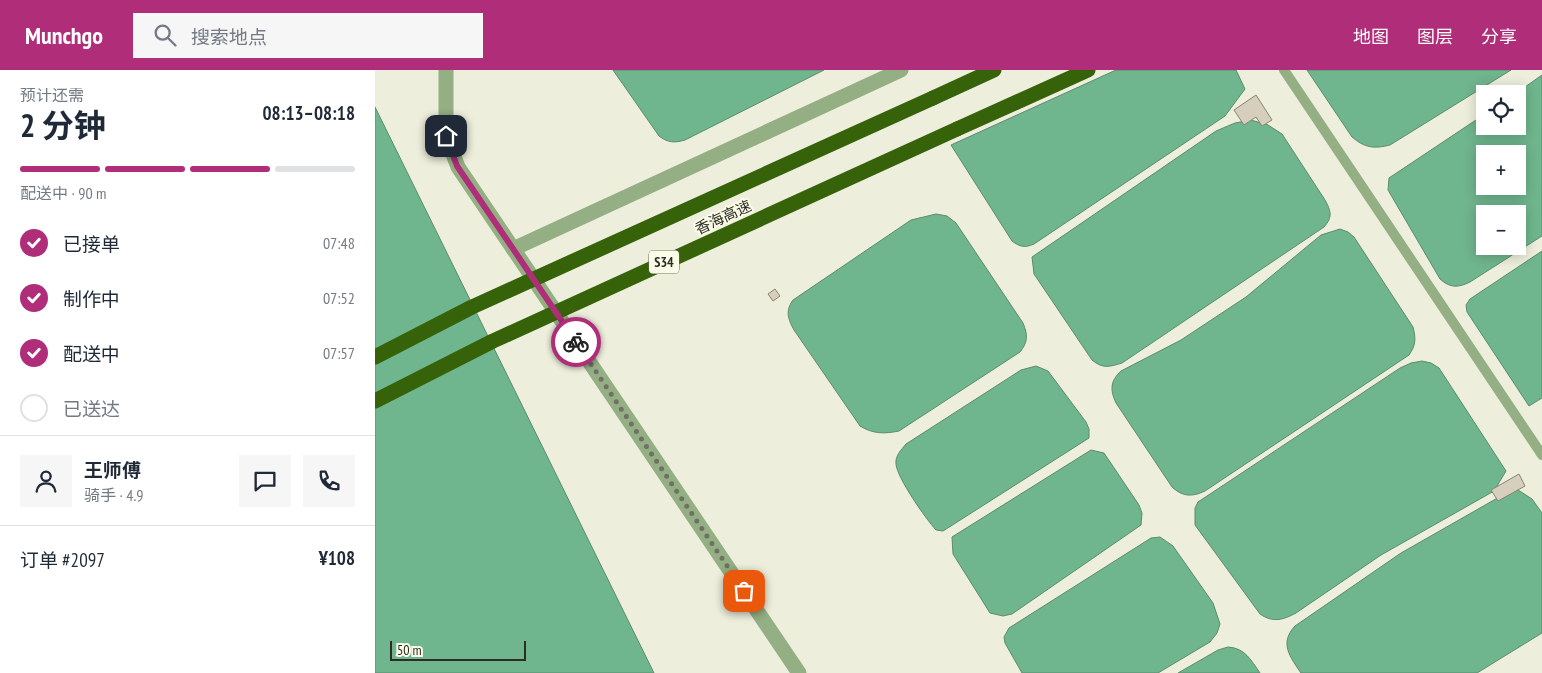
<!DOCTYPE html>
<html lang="zh">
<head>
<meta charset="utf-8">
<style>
	:root { --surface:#fff; --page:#f6f6f7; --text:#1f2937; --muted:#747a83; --line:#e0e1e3; --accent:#af2d79 }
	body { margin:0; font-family:"PT Sans Narrow","Noto Sans SC",sans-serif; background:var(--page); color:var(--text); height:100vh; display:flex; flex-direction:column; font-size:19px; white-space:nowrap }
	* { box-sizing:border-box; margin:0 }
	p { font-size:16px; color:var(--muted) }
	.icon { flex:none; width:28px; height:28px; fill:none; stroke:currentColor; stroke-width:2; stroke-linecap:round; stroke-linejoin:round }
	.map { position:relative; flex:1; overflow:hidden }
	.details { display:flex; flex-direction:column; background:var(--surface); width:375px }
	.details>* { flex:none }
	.fabs { position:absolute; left:1101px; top:15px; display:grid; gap:10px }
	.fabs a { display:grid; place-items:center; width:50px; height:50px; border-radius:0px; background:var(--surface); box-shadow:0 2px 12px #0003; font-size:25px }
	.scale { position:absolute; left:15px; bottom:12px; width:136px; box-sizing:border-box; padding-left:5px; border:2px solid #2d2d26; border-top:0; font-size:14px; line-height:18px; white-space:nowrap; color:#2d2d26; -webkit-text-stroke:4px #fbfce8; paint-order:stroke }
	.pin { position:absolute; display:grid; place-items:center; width:42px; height:42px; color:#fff; margin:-21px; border-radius:10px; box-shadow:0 2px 8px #0006 }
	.courier { position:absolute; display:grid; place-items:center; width:50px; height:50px; margin:-25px; border:4px solid #af2d79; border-radius:50%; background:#fff; color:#222; box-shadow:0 1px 6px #0007 }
	.headline em { font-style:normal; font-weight:700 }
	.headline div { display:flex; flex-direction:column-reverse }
	.headline { display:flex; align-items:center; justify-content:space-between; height:85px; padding:0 20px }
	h1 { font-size:32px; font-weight:700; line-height:38px }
	.bar { display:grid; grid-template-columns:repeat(4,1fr); gap:8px 5px; align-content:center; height:60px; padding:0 20px }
	.bar i { height:6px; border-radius:4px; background:var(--line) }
	.bar .active { background:var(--accent) }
	.bar p { grid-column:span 4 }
	.line { display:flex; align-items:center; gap:12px; padding:0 20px; border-top:1px solid var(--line) }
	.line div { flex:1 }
	.round { display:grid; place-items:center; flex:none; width:52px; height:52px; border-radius:0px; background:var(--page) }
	ol { padding:0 20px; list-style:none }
	li { display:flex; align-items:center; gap:15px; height:55px }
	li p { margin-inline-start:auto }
	li .icon { padding:5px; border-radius:50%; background:var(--accent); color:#fff; stroke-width:4 }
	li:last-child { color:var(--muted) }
	li i { width:28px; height:28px; border:2px solid var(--line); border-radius:50% }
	header { display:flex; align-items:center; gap:30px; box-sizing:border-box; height:70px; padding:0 25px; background:var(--accent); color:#fff }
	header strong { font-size:24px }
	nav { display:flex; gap:28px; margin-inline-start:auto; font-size:18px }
	.search { width:350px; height:45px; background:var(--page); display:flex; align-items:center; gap:12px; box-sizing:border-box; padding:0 18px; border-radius:0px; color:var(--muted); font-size:19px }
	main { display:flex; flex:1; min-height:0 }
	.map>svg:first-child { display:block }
	.water { fill:#6fb58d; stroke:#5b8c6e; fill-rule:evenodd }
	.building { fill:#d7cfbd; stroke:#8a8272 }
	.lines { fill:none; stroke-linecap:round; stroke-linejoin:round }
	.lane { stroke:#93af83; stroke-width:10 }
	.street { stroke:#93af83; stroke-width:15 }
	.highway { stroke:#366209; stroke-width:15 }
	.highway-bridge { stroke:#366209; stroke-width:15 }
	.done { stroke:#707165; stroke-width:5; stroke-dasharray:0 9 }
	.route { stroke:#af2d79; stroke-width:6 }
	.labels { text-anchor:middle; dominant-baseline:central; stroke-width:4; stroke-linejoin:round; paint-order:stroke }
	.shield { fill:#fbfce8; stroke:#6b6b60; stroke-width:1 }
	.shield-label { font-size:14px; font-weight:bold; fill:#2d2d26 }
	.street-label { font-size:15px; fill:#2d2d26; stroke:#fbfce8 }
</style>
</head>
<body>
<header>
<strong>Munchgo</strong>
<div class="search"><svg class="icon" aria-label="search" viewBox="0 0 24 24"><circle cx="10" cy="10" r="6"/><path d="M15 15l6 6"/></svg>搜索地点</div>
<nav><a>地图</a><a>图层</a><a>分享</a></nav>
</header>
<main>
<section class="details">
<div class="headline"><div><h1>2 分钟</h1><p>预计还需</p></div><em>08:13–08:18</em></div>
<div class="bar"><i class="active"></i><i class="active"></i><i class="active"></i><i></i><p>配送中 · 90 m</p></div>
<ol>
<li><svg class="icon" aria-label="check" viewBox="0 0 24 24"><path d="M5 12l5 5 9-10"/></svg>已接单<p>07:48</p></li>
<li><svg class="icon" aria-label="check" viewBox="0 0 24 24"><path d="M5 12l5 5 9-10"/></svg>制作中<p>07:52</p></li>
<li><svg class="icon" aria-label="check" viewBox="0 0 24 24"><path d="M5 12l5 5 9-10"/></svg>配送中<p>07:57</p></li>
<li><i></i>已送达</li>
</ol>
<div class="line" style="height:90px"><a class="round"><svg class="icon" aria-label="person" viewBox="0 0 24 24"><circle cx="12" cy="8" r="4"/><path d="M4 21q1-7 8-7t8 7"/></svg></a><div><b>王师傅</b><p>骑手 · 4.9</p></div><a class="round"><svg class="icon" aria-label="chat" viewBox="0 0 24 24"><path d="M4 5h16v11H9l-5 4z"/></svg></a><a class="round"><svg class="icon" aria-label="phone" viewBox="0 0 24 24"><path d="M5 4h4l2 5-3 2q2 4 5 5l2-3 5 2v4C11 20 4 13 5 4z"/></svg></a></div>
<div class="line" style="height:65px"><div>订单 #2097</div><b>¥108</b></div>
</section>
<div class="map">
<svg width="1167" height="603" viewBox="0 0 1167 603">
	<rect width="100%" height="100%" fill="#edeedb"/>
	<!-- water -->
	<path class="water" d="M238,0H449L310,70C300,73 293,73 284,66Z
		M741,0H861L870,19L850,46L659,174C650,178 645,177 637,171L576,75Z
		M932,0H1136L1015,75C999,79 990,78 977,67Z
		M1167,5V166L1095,212C1083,218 1075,218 1065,209L1013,120L1014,108L1110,44V56H1142V24H1140ZM1110,84H1142V116H1110ZM1110,144H1142V176H1110Z
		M0,37L279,603H0Z
		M876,50L893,55L907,64L950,130C956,141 958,147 949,157L747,293C734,297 728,299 717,290L659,204L657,187L841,61L860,53Z
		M561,144L572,146L581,153L648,253C653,265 653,272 645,282L524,361C509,364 498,364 485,356L419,260C413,249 410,241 418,230L536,150Z
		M965,159L973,162L979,167L1038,257C1041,269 1041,275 1034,285L830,421C817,427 808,427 797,417L741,333C735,320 735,311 746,301L806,270L871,227L946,165Z
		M1167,181V328L1154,336L1092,242L1091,235L1095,229Z
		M1047,291L1056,293L1064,298L1131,401L1119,421L1006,485L921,543C908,550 898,553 885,544L820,455V438L823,432L1025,298L1036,293Z
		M661,296L673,301L711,352L714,359V368L568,461L561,460C551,449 522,408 521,394C520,386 526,380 531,374L646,300Z
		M716,380L729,383L764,435L767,443L766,455L637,544L628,546L615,543L578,484L577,467Z
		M1140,418L1157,429L1167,443V563L1102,603H926C915,587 904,573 920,556L1026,483Z
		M785,467L798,476L838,533L845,554L842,563L835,572L783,603H647L630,573L629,567L634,558L765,475L776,468Z
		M853,577C870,578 876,590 885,603H803L843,580Z"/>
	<!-- building -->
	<path class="building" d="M881,25L897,50L887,56L881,47L869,55L859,40Z
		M400,219L405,226L398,231L393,224Z
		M1144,404L1150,416L1123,431L1116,420Z"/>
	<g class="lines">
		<!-- lane -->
		<path class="lane" d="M909,0L1167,385"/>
		<!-- street -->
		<path class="street" d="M71,0V66L83,97L424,603
			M138,179L526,0"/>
		<!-- highway -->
		<path class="highway" d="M558,28L619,0
			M582,59L713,0"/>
		<!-- highway-bridge -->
		<path class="highway-bridge" d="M0,287L97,237L558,28
			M0,331L118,271L582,59"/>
	</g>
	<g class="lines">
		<!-- done -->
		<path class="done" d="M201,272L369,521"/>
		<!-- route -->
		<path class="route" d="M71,66L82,96L201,272"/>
	</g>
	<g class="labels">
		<!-- shield labels -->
		<rect class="shield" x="274" y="180.5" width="30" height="23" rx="4"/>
		<g class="shield-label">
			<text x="289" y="192">S34</text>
		</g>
		<!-- street labels -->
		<g class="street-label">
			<text transform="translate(348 147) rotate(-25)">香海高速</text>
		</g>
	</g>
</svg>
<div class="fabs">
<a><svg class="icon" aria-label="locate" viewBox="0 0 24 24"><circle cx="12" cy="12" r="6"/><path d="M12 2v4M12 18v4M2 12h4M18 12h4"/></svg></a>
<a>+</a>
<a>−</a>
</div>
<div class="scale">50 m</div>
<div class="pin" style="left:369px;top:521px;background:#ea580c"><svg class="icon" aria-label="bag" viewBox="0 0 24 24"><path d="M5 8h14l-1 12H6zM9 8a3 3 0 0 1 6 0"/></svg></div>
<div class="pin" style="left:71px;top:66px;background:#1f2937"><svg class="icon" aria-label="home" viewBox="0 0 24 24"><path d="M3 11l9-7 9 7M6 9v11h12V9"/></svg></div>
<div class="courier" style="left:201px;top:272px"><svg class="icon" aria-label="bike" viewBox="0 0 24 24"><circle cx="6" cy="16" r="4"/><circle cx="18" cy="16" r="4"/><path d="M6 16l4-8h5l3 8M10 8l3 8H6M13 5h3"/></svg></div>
</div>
</main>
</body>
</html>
